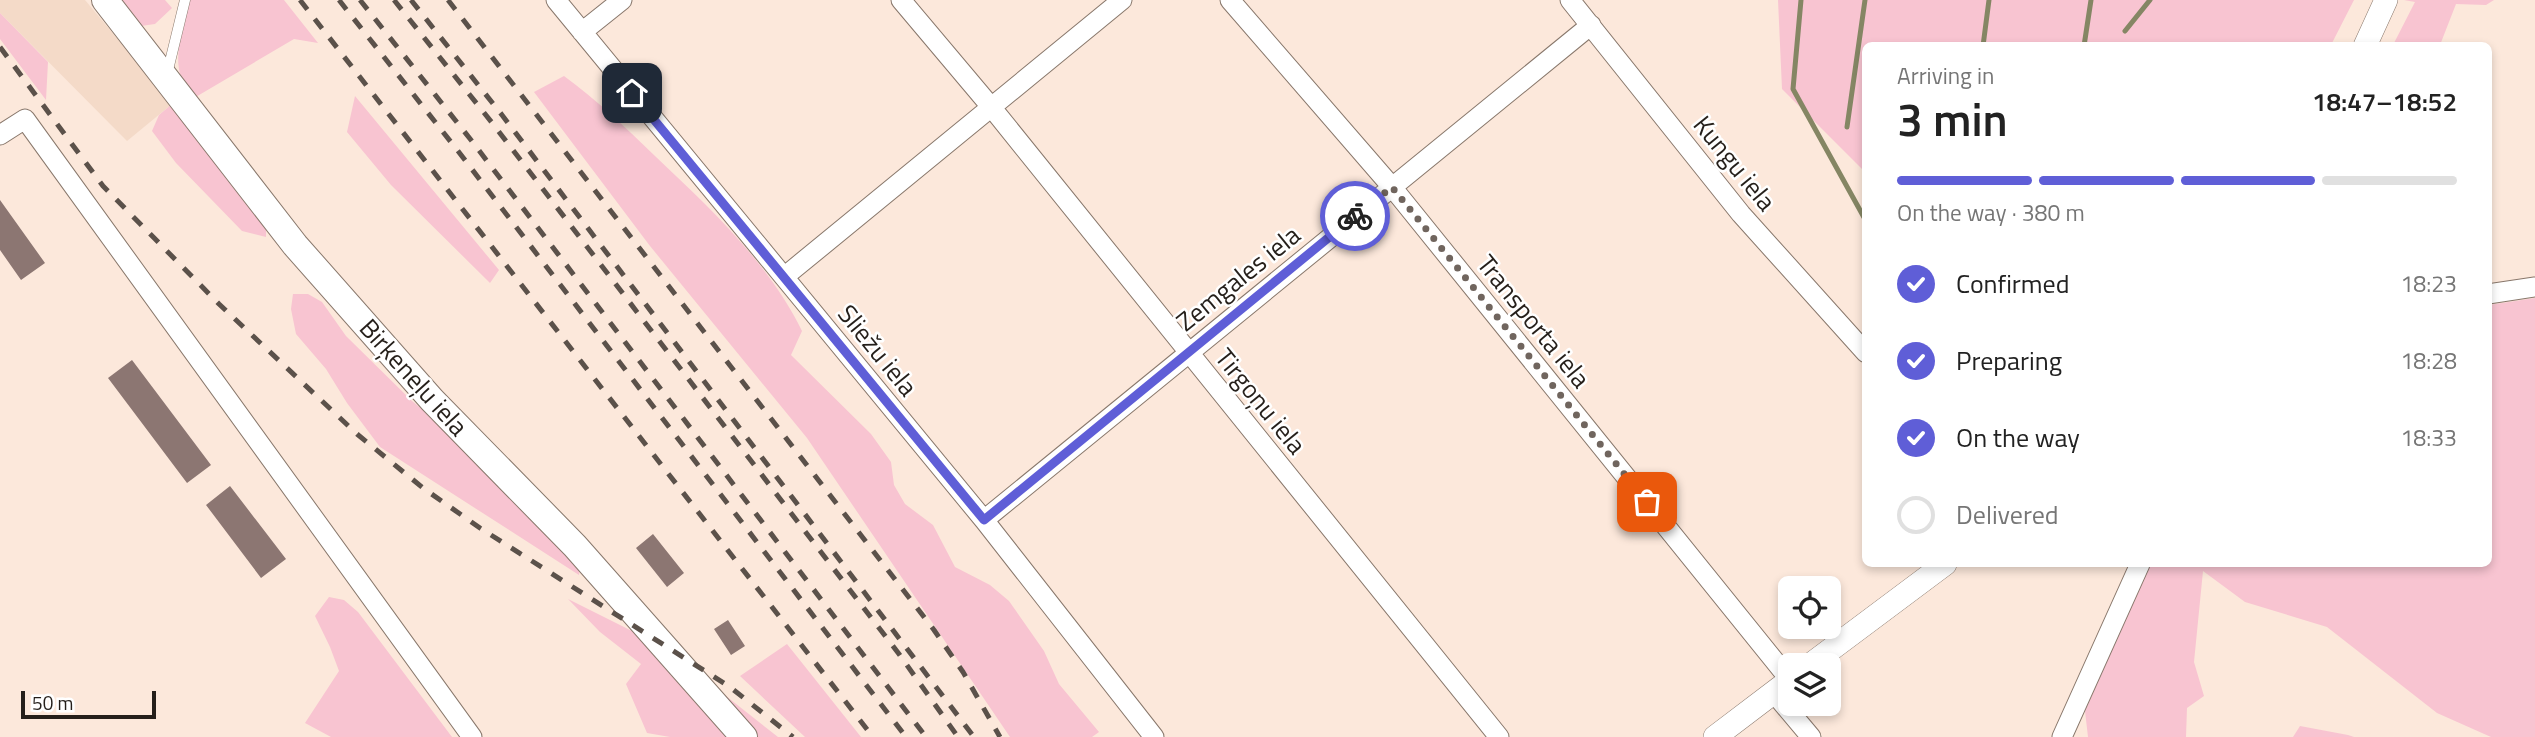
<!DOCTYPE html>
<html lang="en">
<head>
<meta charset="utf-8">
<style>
	:root { --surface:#fff; --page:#f6f6f6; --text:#222; --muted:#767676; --line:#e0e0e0; --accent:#5f5ed7 }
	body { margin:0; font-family:"Titillium Web",sans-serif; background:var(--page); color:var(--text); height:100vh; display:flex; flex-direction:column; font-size:26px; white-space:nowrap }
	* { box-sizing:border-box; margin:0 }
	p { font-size:23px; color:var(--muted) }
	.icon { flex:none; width:38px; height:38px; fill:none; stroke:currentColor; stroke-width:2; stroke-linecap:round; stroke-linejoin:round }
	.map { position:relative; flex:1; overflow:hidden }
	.details { position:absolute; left:1862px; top:42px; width:630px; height:525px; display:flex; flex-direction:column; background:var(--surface); border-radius:10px; box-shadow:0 4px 10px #0003 }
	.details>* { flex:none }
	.controls { position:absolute; left:1778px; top:576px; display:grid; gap:14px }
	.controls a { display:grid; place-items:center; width:63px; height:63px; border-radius:10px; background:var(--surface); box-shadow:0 4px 10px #0003; font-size:35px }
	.scale { position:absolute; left:21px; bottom:18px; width:135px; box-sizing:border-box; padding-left:7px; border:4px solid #251f1a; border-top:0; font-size:19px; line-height:24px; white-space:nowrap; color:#251f1a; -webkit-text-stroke:5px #fff; paint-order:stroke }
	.pin { position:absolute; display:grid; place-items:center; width:60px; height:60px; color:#fff; margin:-30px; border-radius:14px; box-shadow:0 4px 10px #0006 }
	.courier { position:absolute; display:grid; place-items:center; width:70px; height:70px; margin:-35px; border:5px solid #5f5ed7; border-radius:50%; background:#fff; color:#222; box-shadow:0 2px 9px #0007 }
	.headline em { font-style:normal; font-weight:600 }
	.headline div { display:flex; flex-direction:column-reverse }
	.headline { display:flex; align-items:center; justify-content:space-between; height:119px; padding:0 35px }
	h1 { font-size:46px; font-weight:600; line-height:52px }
	.bar { display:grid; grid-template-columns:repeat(4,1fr); gap:10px 7px; align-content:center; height:84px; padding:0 35px }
	.bar i { height:9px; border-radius:5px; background:var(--line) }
	.bar .current { background:var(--accent) }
	.bar p { grid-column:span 4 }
	ol { padding:0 35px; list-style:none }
	li { display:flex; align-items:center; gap:21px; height:77px }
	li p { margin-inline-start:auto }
	li .icon { padding:7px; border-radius:50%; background:var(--accent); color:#fff; stroke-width:4 }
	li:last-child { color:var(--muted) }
	li i { width:38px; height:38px; border:4px solid var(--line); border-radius:50% }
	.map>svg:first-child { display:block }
	.built { fill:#f4dac8 }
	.green { fill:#f8c4d1 }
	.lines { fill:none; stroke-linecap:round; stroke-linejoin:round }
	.stream { stroke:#858664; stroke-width:5 }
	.building { fill:#8c7672 }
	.service-casing { stroke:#88776b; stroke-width:11 }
	.minor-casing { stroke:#88776b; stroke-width:21 }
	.tertiary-casing { stroke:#88776b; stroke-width:24 }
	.secondary-casing { stroke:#88776b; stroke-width:28 }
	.service { stroke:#fff; stroke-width:10 }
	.minor { stroke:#fff; stroke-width:19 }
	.tertiary { stroke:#fff; stroke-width:23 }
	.secondary { stroke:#fff; stroke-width:26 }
	.rail { stroke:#5b514a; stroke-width:5; stroke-dasharray:12 12; stroke-linecap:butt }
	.done { stroke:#70655e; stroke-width:7; stroke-dasharray:0 12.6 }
	.route { stroke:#5f5ed7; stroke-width:9 }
	.labels { text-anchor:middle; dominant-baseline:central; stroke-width:5; stroke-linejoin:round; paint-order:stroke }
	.street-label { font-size:26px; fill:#251f1a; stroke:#fff }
</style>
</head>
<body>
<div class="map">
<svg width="2535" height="737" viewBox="0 0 2535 737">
	<rect width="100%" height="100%" fill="#fce8db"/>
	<!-- built -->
	<path class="built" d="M0,0H85L172,104L127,141L0,13Z"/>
	<!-- green -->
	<path class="green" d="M120,0H165L172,8L155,24L141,26Z
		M190,0H284L318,43L294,39L194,98C166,71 182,32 190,0Z
		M1778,0H2354L2331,45L1866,46L1865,172L1782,89Z
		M2404,0H2494L2486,5L2456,4L2440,45H2393L2415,2Z
		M0,13L48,62L46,100L0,39Z
		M564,76C597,100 626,128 655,156C710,208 768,262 802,331L791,355L871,434L891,462L894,485L905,504L933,525L955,567L990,585L1009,601L1044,651L1059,684L1099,732L1092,737H1010L807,438L650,246L534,92Z
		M355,96L499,270L490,283L391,185L347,132Z
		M172,104L266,225V237L242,231L176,163L152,131L159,115Z
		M293,294H308L322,302L346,336L412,401L462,441L580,566L579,575L380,447L347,403L326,369L296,334L291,309Z
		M2535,298V737H2491L2437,713L2327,627L2245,602L2203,571L2194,662L2204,696L2187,708L2186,737H2088L2085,711L2150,564H2488L2489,305Z
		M329,597L344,600L358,612L452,737H331L305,723L339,671L330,647L315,616Z
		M568,599L636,633L727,737H670L647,733L626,684L641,664L600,632Z
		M787,644L861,737H805L740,676Z
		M707,681L778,737H756Z
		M2300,726L2348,735L2354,737H2293Z"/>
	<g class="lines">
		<!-- stream -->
		<path class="stream" d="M1801,0L1793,89L1866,221
			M2125,31L2150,0
			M1983,46L1989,0
			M2084,46L2091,0
			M1847,127L1865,0"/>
	</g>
	<!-- building -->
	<path class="building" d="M0,200L45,263L21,280L0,250Z
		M132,360L211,465L187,483L108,378Z
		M230,486L286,559L261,578L206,505Z
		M653,534L684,573L667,587L636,548Z
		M728,620L745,646L731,655L714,629Z"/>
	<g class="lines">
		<!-- service casing -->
		<g class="service-casing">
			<path id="service" d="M167,74L185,0"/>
		</g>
		<!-- minor casing -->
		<g class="minor-casing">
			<path id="minor" d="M556,0L984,520L1154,737
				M901,0L992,108L1499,737
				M1230,0L1392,187L1790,680
				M1570,0L1741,214L1866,353
				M582,32L622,0
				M0,135L25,119L472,737
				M784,277L1122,0
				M2488,294L2535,287
				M984,520L1591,25
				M1774,693L1811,737
				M2062,737L2140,564"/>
		</g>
		<!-- tertiary casing -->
		<g class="tertiary-casing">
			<path id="tertiary" d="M2365,46L2386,0
				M1810,665L1945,564
				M1715,737L1790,680"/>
		</g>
		<!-- secondary casing -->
		<g class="secondary-casing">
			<path id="secondary" d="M105,0L295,245L432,400L575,546L744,737"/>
		</g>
		<!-- service -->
		<use href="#service" class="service"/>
		<!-- minor -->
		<use href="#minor" class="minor"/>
		<!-- tertiary -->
		<use href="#tertiary" class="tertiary"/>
		<!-- secondary -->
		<use href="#secondary" class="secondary"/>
		<!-- rail -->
		<path class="rail" d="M300,0L873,737
			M339,0L458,151L906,737
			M360,0L471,140L926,737
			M394,0L493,124L899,654L958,737
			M411,0L502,115L974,737
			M448,0L934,630L963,672L1000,737
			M0,47L103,186L219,304L357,434L423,488L480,528L730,687L793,737"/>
	</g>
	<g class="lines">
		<!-- done -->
		<path class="done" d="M1355,216L1392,187L1647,502"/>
		<!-- route -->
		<path class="route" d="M632,93L984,520L1355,216"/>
	</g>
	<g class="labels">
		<!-- street labels -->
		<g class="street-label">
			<text transform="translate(1735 163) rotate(51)">Kungu iela</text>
			<text transform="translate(1238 278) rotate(-39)">Zemgales iela</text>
			<text transform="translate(1534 321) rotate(51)">Transporta iela</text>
			<text transform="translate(878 350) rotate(51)">Sliežu iela</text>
			<text transform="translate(414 377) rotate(48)">Birķeneļu iela</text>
			<text transform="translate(1261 401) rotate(51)">Tirgoņu iela</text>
		</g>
	</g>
</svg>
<div class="controls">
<a><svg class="icon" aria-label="locate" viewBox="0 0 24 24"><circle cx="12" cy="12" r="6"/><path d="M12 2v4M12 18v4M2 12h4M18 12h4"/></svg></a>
<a><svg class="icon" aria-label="layers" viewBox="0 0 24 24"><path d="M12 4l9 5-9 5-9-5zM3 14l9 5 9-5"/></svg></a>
</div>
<div class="scale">50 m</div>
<div class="pin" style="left:1647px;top:502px;background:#ea580c"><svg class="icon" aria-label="bag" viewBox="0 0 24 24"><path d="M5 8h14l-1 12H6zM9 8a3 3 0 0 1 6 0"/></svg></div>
<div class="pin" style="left:632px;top:93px;background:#1f2937"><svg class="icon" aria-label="home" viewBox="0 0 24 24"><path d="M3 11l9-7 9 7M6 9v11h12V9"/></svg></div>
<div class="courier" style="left:1355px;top:216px"><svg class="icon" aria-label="bike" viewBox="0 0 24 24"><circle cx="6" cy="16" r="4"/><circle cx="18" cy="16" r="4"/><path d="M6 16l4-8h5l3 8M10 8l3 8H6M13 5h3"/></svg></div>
<section class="details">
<div class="headline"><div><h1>3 min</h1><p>Arriving in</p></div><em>18:47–18:52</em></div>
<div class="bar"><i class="current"></i><i class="current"></i><i class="current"></i><i></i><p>On the way · 380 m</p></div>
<ol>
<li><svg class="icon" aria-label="check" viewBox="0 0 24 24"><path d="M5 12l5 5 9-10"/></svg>Confirmed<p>18:23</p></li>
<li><svg class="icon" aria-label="check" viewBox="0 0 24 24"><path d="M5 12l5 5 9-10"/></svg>Preparing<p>18:28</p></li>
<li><svg class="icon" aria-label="check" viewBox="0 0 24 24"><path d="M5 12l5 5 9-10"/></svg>On the way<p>18:33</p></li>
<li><i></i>Delivered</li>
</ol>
</section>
</div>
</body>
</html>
